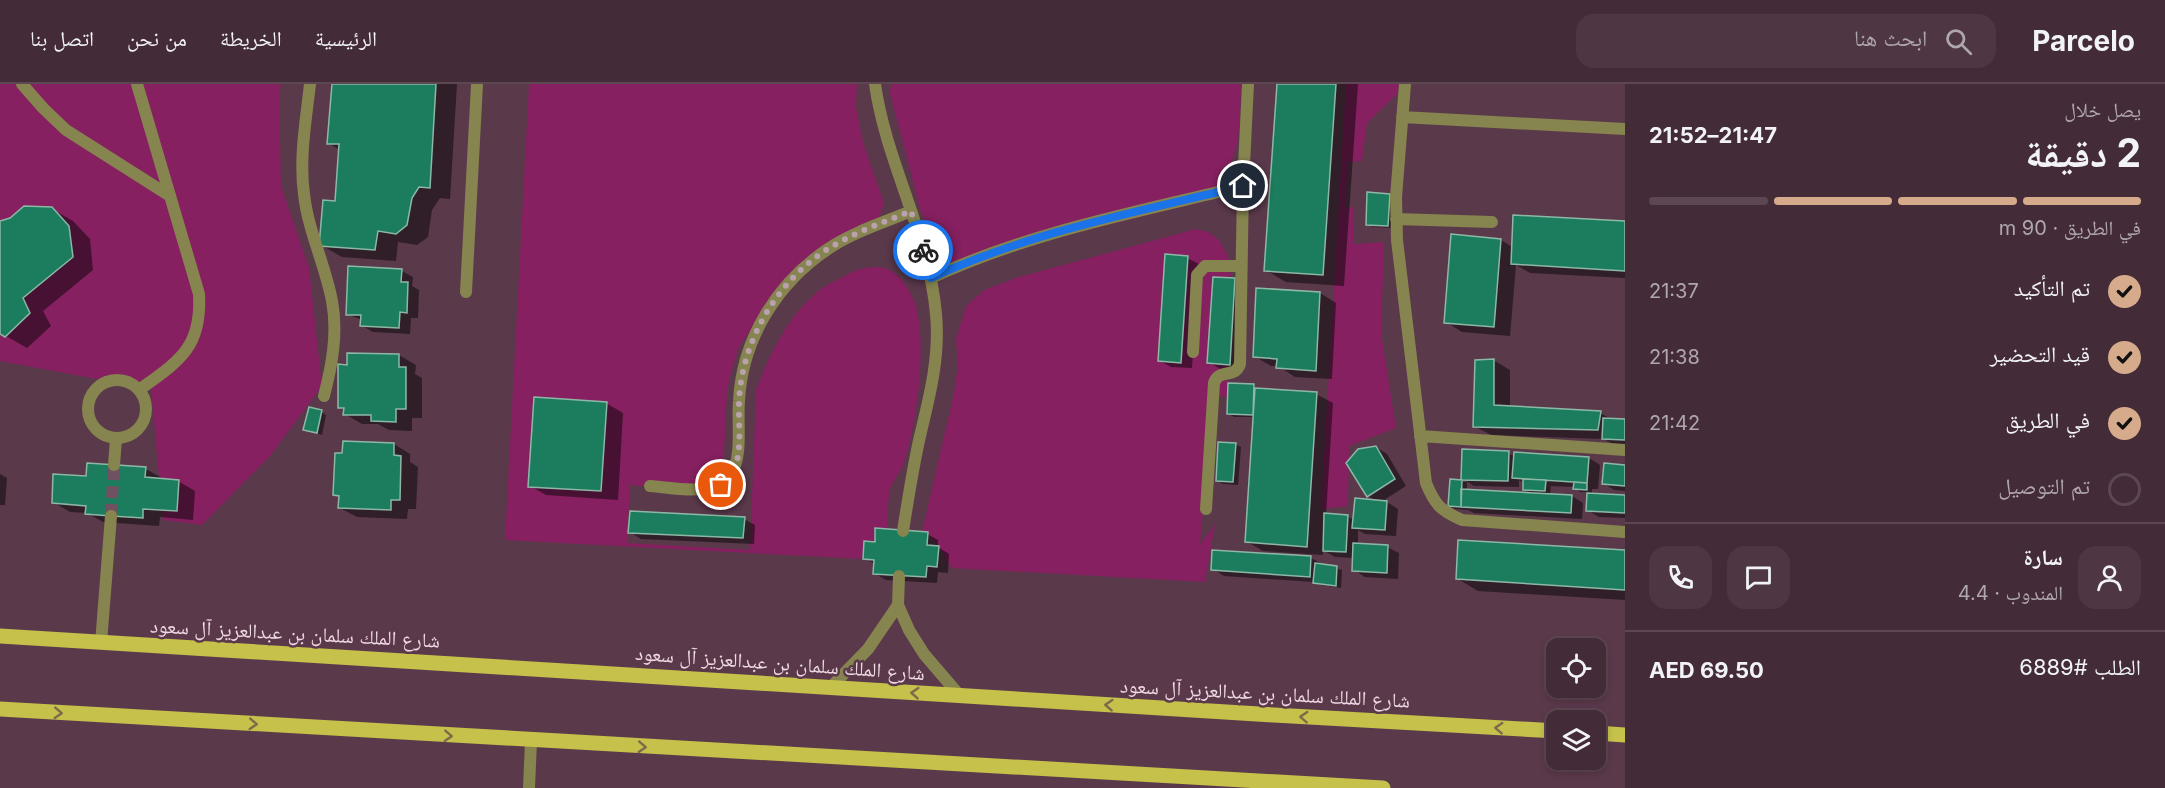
<!DOCTYPE html>
<html lang="ar">
<head>
<meta charset="utf-8">
<style>
	:root { --surface:#442b38; --page:#4e3743; --text:#f1f3f6; --muted:#afa7ae; --line:#5c4753; --accent:#d6ab8b }
	body { margin:0; font-family:Inter,"Noto Naskh Arabic",sans-serif; background:var(--page); color:var(--text); direction:rtl; height:100vh; display:flex; flex-direction:column; font-size:22px; white-space:nowrap }
	* { box-sizing:border-box; margin:0 }
	p { font-size:20px; color:var(--muted) }
	.icon { flex:none; width:33px; height:33px; fill:none; stroke:currentColor; stroke-width:2; stroke-linecap:round; stroke-linejoin:round }
	.map { position:relative; flex:1; overflow:hidden; direction:ltr }
	.details { display:flex; flex-direction:column; background:var(--surface); width:540px }
	.details>* { flex:none }
	.tools { position:absolute; left:1546px; top:554px; display:grid; gap:12px }
	.tools a { display:grid; place-items:center; width:60px; height:60px; border-radius:12px; background:var(--surface); box-shadow:0 3px 9px #0003,0 0 0 2px var(--line); font-size:30px }
	.pin { position:absolute; display:grid; place-items:center; width:51px; height:51px; color:#fff; margin:-26px; border:3px solid #fff; border-radius:50%; box-shadow:0 2px 6px #0007 }
	.courier { position:absolute; display:grid; place-items:center; width:60px; height:60px; margin:-30px; border:4px solid #1a73e8; border-radius:50%; background:#fff; color:#222; box-shadow:0 2px 8px #0007 }
	.summary em { font-style:normal; font-weight:700 }
	.summary div { display:flex; flex-direction:column-reverse }
	.summary { display:flex; align-items:center; justify-content:space-between; height:102px; padding:0 24px }
	h1 { font-size:39px; font-weight:700; line-height:45px }
	.bar { display:grid; grid-template-columns:repeat(4,1fr); gap:9px 6px; align-content:center; height:72px; padding:0 24px }
	.bar i { height:8px; border-radius:4px; background:var(--line) }
	.bar .selected { background:var(--accent) }
	.bar p { grid-column:span 4 }
	.line { display:flex; align-items:center; gap:15px; padding:0 24px; border-top:2px solid var(--line) }
	.line div { flex:1 }
	.round { display:grid; place-items:center; flex:none; width:63px; height:63px; border-radius:18px; background:var(--page) }
	ol { padding:0 24px; list-style:none }
	li { display:flex; align-items:center; gap:18px; height:66px }
	li p { margin-inline-start:auto }
	li .icon { padding:6px; border-radius:50%; background:var(--accent); color:#111; stroke-width:4 }
	li:last-child { color:var(--muted) }
	li i { width:33px; height:33px; border:3px solid var(--line); border-radius:50% }
	header { display:flex; align-items:center; gap:36px; box-sizing:border-box; height:84px; padding:0 30px; background:var(--surface); border-bottom:2px solid var(--line) }
	header strong { font-size:28px }
	nav { display:flex; gap:33px; margin-inline-start:auto; font-size:21px }
	.search { width:420px; height:54px; background:var(--page); display:flex; align-items:center; gap:15px; box-sizing:border-box; padding:0 21px; border-radius:18px; color:var(--muted); font-size:22px }
	main { display:flex; flex:1; min-height:0 }
	.map>svg:first-child { display:block }
	.green { fill:#862060 }
	.shadow { fill:#0007 }
	.building { fill:#1b7c5e; stroke:#8db8a6; stroke-width:1.5 }
	.lines { fill:none; stroke-linecap:round; stroke-linejoin:round }
	.street-tunnel { stroke:#705162; stroke-width:12; stroke-dasharray:12 6; stroke-linecap:butt }
	.lane { stroke:#86844f; stroke-width:12 }
	.street { stroke:#86844f; stroke-width:12 }
	.primary { stroke:#c5c14a; stroke-width:15 }
	.oneway { stroke:#7f694b }
	.done { stroke:#baa1ae; stroke-width:6; stroke-dasharray:0 10.8 }
	.route { stroke:#1a73e8; stroke-width:8 }
	.labels { text-anchor:middle; dominant-baseline:central; stroke-width:5; stroke-linejoin:round; paint-order:stroke }
	.street-label { font-size:20px; fill:#eed9e3; stroke:#5a394b }
</style>
</head>
<body>
<header>
<strong>Parcelo</strong>
<div class="search"><svg class="icon" aria-label="search" viewBox="0 0 24 24"><circle cx="10" cy="10" r="6"/><path d="M15 15l6 6"/></svg>ابحث هنا</div>
<nav><a>الرئيسية</a><a>الخريطة</a><a>من نحن</a><a>اتصل بنا</a></nav>
</header>
<main>
<section class="details">
<div class="summary"><div><h1>2 دقيقة</h1><p>يصل خلال</p></div><em>21:47–21:52</em></div>
<div class="bar"><i class="selected"></i><i class="selected"></i><i class="selected"></i><i></i><p>في الطريق · 90 m</p></div>
<ol>
<li><svg class="icon" aria-label="check" viewBox="0 0 24 24"><path d="M5 12l5 5 9-10"/></svg>تم التأكيد<p>21:37</p></li>
<li><svg class="icon" aria-label="check" viewBox="0 0 24 24"><path d="M5 12l5 5 9-10"/></svg>قيد التحضير<p>21:38</p></li>
<li><svg class="icon" aria-label="check" viewBox="0 0 24 24"><path d="M5 12l5 5 9-10"/></svg>في الطريق<p>21:42</p></li>
<li><i></i>تم التوصيل</li>
</ol>
<div class="line" style="height:108px"><a class="round"><svg class="icon" aria-label="person" viewBox="0 0 24 24"><circle cx="12" cy="8" r="4"/><path d="M4 21q1-7 8-7t8 7"/></svg></a><div><b>سارة</b><p>المندوب · 4.4</p></div><a class="round"><svg class="icon" aria-label="chat" viewBox="0 0 24 24"><path d="M4 5h16v11H9l-5 4z"/></svg></a><a class="round"><svg class="icon" aria-label="phone" viewBox="0 0 24 24"><path d="M5 4h4l2 5-3 2q2 4 5 5l2-3 5 2v4C11 20 4 13 5 4z"/></svg></a></div>
<div class="line" style="height:78px"><div>الطلب #6889</div><b>AED 69.50</b></div>
</section>
<div class="map">
<svg width="1625" height="704" viewBox="0 0 1625 704">
	<rect width="100%" height="100%" fill="#5a394b"/>
	<!-- green -->
	<path class="green" d="M0,0H281L279,13L281,102L309,184L322,302L270,372L202,441L163,436L151,305L0,277Z
		M529,0H857L856,23L863,58L884,119L878,137L820,174L775,212L739,263L731,289L727,308L723,390L718,399L694,407L630,401L627,459L750,466L756,306C769,271 787,234 816,209C822,203 832,199 839,195C856,184 882,176 898,192C906,200 913,212 916,223C927,263 917,342 903,381C899,391 890,400 889,410C887,428 888,447 888,465L864,457L863,475L505,456Z
		M891,0H1241C1239,51 1243,86 1197,119L1038,158L954,181L935,161L920,125L890,9Z
		M1346,0H1399L1398,9L1367,39L1362,77L1348,78L1345,124L1354,123V160L1384,158L1381,249L1396,344L1349,362L1348,422L1321,425Z
		M1196,145L1208,148L1219,156L1228,172L1231,194L1227,313L1213,312L1200,460L1215,440L1205,498L951,484L939,462L928,449L919,461L954,309L958,281L956,255L966,222L984,206L1019,193Z"/>
	<!-- shadow -->
	<path class="shadow" d="M333,0H457L450,115L440,114L432,126L428,153L417,161L398,158L396,177L342,173L321,161L336,119L340,66L328,59Z
		M1278,0H1358L1344,202L1286,198L1265,186Z
		M1389,111L1395,114L1393,144L1373,143L1367,140Z
		M52,125L73,137L90,155L93,186L43,227L51,242L27,264L1,249L0,250V139Z
		M1625,139V194L1530,189L1516,181L1510,252L1462,248L1446,238L1501,156L1514,164Z
		M1187,174L1199,180L1192,284L1171,283L1160,277Z
		M402,187L413,193L412,202L419,206L418,234H411L410,250L373,248L361,241L362,236L347,230Z
		M1235,196L1246,202L1241,286L1220,285L1209,278Z
		M1320,209L1336,219L1332,295L1295,293L1278,282H1271L1254,272Z
		M399,271L416,281L415,290L422,294V334H412V347L389,346L378,340H362L345,330V326L339,323L349,282Z
		M1493,276L1510,286V323L1600,329L1613,336L1625,337V364H1620L1604,355L1491,351L1474,342Z
		M1254,302L1259,305L1316,310L1333,319L1326,431L1347,432L1354,436L1376,417L1368,412L1376,363L1387,370L1406,402L1381,418H1387L1398,425L1396,452L1365,450L1358,446V461L1387,463L1399,469L1398,495L1365,493L1354,486V474L1335,473L1323,466V471L1263,467L1246,457L1254,333H1234L1229,330Z
		M606,319L623,329L618,416L546,411L530,402Z
		M321,328L326,331L322,351L305,345Z
		M394,360L410,370V378L418,383L416,425H408L407,435L357,433L340,424V414L334,410Z
		M1235,360L1241,363L1238,401L1223,400L1217,397Z
		M1508,369L1515,373L1589,374L1600,381L1598,405H1592V410L1625,412V434L1599,433L1587,426L1588,408H1580L1575,403L1551,402L1550,411L1572,412L1583,419L1582,435L1474,429L1468,426L1455,425L1450,422L1451,397L1467,398V407L1533,410L1525,405V400L1519,396V403L1474,402L1463,395Z
		M1625,382V407L1614,406L1603,399Z
		M146,385L162,394V396L178,397L195,407L193,436L160,433L159,442L103,438L87,429L70,428L53,418L88,394Z
		M0,390L7,394L5,421H0Z
		M744,435L755,441L754,460L641,455L630,448Z
		M927,450L938,456V463L949,470L948,489L938,488L937,499L886,496L874,489L875,480L864,474L876,460Z
		M1214,467L1311,474L1322,480L1342,486L1341,504L1320,501L1313,498L1224,492L1213,485Z
		M1625,467V516L1478,507L1458,495Z"/>
	<!-- building -->
	<path class="building" d="M332,0H436L430,104L419,103L412,114L407,141L396,150L378,147L375,166L319,162L323,116L335,117L339,60H327Z
		M1277,0H1336L1323,191L1264,187Z
		M1367,108L1390,110L1388,142L1366,141Z
		M24,122L52,123L69,142L73,173L23,214L30,229L5,253L0,250V137L10,134Z
		M1513,131L1625,137V187L1511,180Z
		M1451,150L1501,155L1494,243L1444,239Z
		M1165,170L1188,172L1181,279L1158,277Z
		M348,182L402,185L401,198H408L407,229L400,228L399,244L360,242L361,231H346Z
		M1213,193L1235,194L1230,281L1207,279Z
		M1256,204L1320,208L1316,287L1276,284L1277,275L1253,273Z
		M347,269L399,270V283H406V325H396V338L371,337V331H343L344,324H338V280L347,281Z
		M1494,275V321L1601,327L1598,346L1473,343L1475,276Z
		M1228,299L1254,300L1253,331L1227,330Z
		M1255,304L1317,308L1307,463L1245,458Z
		M534,313L607,318L601,407L528,403Z
		M309,323L322,326L317,349L303,346Z
		M1603,334L1625,335V356L1602,355Z
		M343,357L394,359V371L401,372L400,416H391V426L338,424L339,412L333,411L335,369H342Z
		M1218,358L1236,359L1233,398L1216,397Z
		M1376,362L1395,395L1367,413L1346,379L1358,365Z
		M1462,365L1509,367L1508,397L1461,396Z
		M1514,368L1589,373L1587,399L1512,394Z
		M87,379L146,383L145,393L179,396L177,427L143,425V434L111,432L85,430L86,422L52,419L53,390L86,392Z
		M1604,379L1625,381V402L1602,400Z
		M1450,395L1462,396L1461,423L1448,422Z
		M1523,395L1546,396L1545,407L1523,406Z
		M1574,398L1587,399V406L1573,405Z
		M1461,405L1572,411L1571,429L1461,423Z
		M1587,409L1625,411V429L1586,427Z
		M1355,414L1387,417L1385,446L1352,444Z
		M630,427L745,433L743,454L628,449Z
		M1324,429L1348,431L1346,468L1323,467Z
		M875,444L928,448L927,461L939,462L937,483L927,482L926,493L873,490L874,476L863,475L864,457L875,458Z
		M1458,456L1625,466V506L1456,495Z
		M1353,459L1388,461L1387,489L1352,487Z
		M1212,466L1311,472L1310,493L1211,486Z
		M1315,479L1337,482L1336,502L1313,499Z"/>
	<g class="lines">
		<!-- street-tunnel -->
		<path class="street-tunnel" d="M111,432L114,381"/>
		<!-- lane -->
		<path class="lane" d="M22,0L43,24L66,46L170,112
			M875,0C886,79 929,150 936,230C940,272 930,311 920,352C913,383 908,415 903,447
			M1405,0L1396,113L1397,156L1426,399C1435,421 1441,427 1462,436L1625,448
			M1402,33L1625,45
			M1396,135L1492,138
			M931,194C1030,148 1137,128 1243,102
			M466,208L477,0
			M1193,268L1197,191L1205,182H1241
			M1420,352L1625,366
			M650,402C677,404 713,414 731,389C743,374 737,337 739,317C742,255 777,199 828,165C853,148 883,139 911,127
			M1206,425L1214,299C1219,284 1235,295 1240,280L1243,102L1248,0
			M899,492L898,521L909,546L924,570L960,612
			M831,603L868,565L898,521
			M529,704L531,657"/>
		<!-- street -->
		<path class="street" d="M137,0L199,210C202,264 179,277 139,306
			M310,0C306,36 299,74 304,110C308,147 325,180 332,217C338,249 332,281 324,312
			M88 325a29 29 0 1 1 58 0a29 29 0 1 1-58 0Z
			M114,381L116,355
			M101,559L111,432"/>
		<!-- primary -->
		<path class="primary" d="M0,552L1274,631L1557,647
			M0,625L1383,704
			M1596,649L1625,651"/>
	</g>
	<!-- one-way arrows -->
	<defs><path id="oneway-chevron" d="M-2-3.5L2.5 0L-2 3.5" fill="none" stroke-width="1.6" stroke-linecap="round" stroke-linejoin="round" transform="scale(1.5)"/></defs>
	<g class="oneway">
		<use href="#oneway-chevron" transform="translate(915 609) rotate(-176)"/>
		<use href="#oneway-chevron" transform="translate(1109 621) rotate(-176)"/>
		<use href="#oneway-chevron" transform="translate(58 629) rotate(3)"/>
		<use href="#oneway-chevron" transform="translate(1304 633) rotate(-177)"/>
		<use href="#oneway-chevron" transform="translate(253 640) rotate(3)"/>
		<use href="#oneway-chevron" transform="translate(1499 644) rotate(-177)"/>
		<use href="#oneway-chevron" transform="translate(448 652) rotate(3)"/>
		<use href="#oneway-chevron" transform="translate(642 663) rotate(3)"/>
	</g>
	<g class="lines">
		<!-- done -->
		<path class="done" d="M721,401C725,397 731,392 733,387C743,368 738,340 739,319C741,257 778,195 831,163C856,148 884,138 911,127L923,166"/>
		<!-- route -->
		<path class="route" d="M923,166L931,194C1030,148 1137,128 1243,102"/>
	</g>
	<g class="labels">
		<!-- street labels -->
		<g class="street-label">
			<text transform="translate(295 549) rotate(3)">شارع الملك سلمان بن عبدالعزيز آل سعود</text>
			<text transform="translate(780 579) rotate(4)">شارع الملك سلمان بن عبدالعزيز آل سعود</text>
			<text transform="translate(1265 609) rotate(3)">شارع الملك سلمان بن عبدالعزيز آل سعود</text>
		</g>
	</g>
</svg>
<div class="tools">
<a><svg class="icon" aria-label="locate" viewBox="0 0 24 24"><circle cx="12" cy="12" r="6"/><path d="M12 2v4M12 18v4M2 12h4M18 12h4"/></svg></a>
<a><svg class="icon" aria-label="layers" viewBox="0 0 24 24"><path d="M12 4l9 5-9 5-9-5zM3 14l9 5 9-5"/></svg></a>
</div>
<div class="pin" style="left:721px;top:401px;background:#ea580c"><svg class="icon" aria-label="bag" viewBox="0 0 24 24"><path d="M5 8h14l-1 12H6zM9 8a3 3 0 0 1 6 0"/></svg></div>
<div class="pin" style="left:1243px;top:102px;background:#1f2937"><svg class="icon" aria-label="home" viewBox="0 0 24 24"><path d="M3 11l9-7 9 7M6 9v11h12V9"/></svg></div>
<div class="courier" style="left:923px;top:166px"><svg class="icon" aria-label="bike" viewBox="0 0 24 24"><circle cx="6" cy="16" r="4"/><circle cx="18" cy="16" r="4"/><path d="M6 16l4-8h5l3 8M10 8l3 8H6M13 5h3"/></svg></div>
</div>
</main>
</body>
</html>
